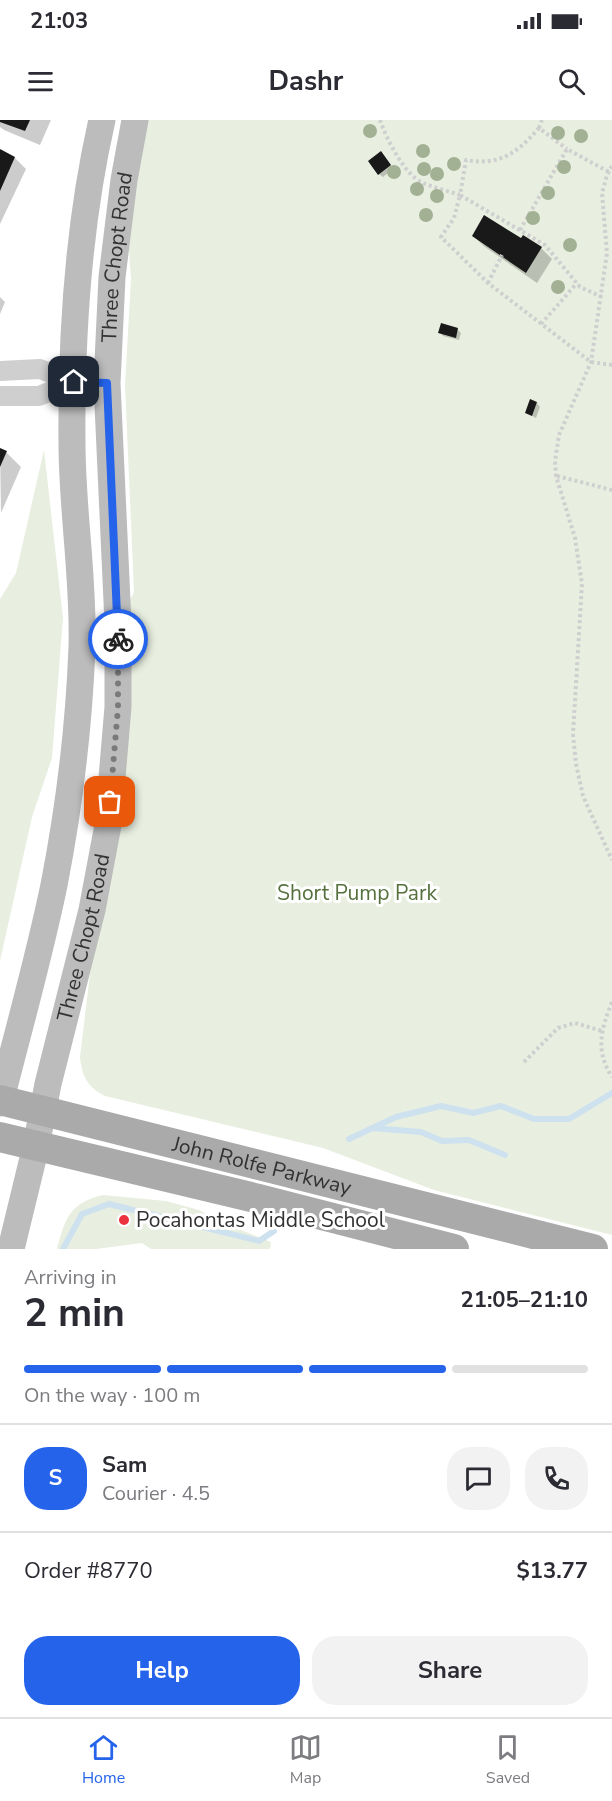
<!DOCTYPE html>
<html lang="en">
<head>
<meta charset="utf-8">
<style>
	:root { --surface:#fff; --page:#f2f2f3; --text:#2b2b33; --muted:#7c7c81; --line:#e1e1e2; --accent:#2563eb }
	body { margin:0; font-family:"Nunito Sans",sans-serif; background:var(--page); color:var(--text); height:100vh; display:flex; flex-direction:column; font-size:22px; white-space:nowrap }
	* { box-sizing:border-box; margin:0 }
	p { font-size:20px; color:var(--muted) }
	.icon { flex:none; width:33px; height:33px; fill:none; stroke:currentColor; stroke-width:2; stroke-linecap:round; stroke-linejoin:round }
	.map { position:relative; height:1129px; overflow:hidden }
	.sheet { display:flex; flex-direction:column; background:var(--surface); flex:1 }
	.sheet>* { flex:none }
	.pin { position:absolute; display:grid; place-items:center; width:51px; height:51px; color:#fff; margin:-26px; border-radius:12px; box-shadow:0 3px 9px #0006 }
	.courier { position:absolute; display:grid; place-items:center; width:60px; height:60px; margin:-30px; border:4px solid #2563eb; border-radius:50%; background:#fff; color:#222; box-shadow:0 2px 8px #0007 }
	.overview em { font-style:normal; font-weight:700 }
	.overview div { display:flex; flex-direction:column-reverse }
	.overview { display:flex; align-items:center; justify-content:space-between; height:102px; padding:0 24px }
	h1 { font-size:39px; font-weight:700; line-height:45px }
	.bar { display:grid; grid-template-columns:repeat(4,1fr); gap:9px 6px; align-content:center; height:72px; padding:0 24px }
	.bar i { height:8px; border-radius:4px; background:var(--line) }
	.bar .on { background:var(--accent) }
	.bar p { grid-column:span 4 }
	.line { display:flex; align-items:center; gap:15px; padding:0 24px; border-top:2px solid var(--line) }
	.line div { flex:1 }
	.round { display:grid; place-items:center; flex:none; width:63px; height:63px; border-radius:24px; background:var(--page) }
	.button { display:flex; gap:12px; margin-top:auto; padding:12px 24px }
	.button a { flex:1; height:69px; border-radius:24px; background:var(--accent); color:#fff; font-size:24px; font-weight:700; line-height:69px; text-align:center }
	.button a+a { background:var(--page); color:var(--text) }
	.status { display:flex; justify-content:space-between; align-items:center; height:42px; padding:0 30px; background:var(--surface); direction:ltr }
	.status svg { height:16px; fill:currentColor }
	header { display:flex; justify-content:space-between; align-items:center; height:78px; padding:0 24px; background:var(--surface); font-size:27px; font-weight:700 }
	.menu { display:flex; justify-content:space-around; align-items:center; height:84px; border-top:2px solid var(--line); background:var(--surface); font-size:16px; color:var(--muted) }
	.menu a { display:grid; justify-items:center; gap:3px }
	.menu .on { color:var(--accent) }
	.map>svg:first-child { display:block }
	.green { fill:#e8efe0 }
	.shadow { fill:#0003 }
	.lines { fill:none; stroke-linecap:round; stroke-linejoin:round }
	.stream { stroke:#cde1ee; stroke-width:6 }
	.building { fill:#191919 }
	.path { stroke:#cfcfcf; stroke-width:4; stroke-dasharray:3 3; stroke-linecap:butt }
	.minor { stroke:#cfcfcf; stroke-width:20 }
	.secondary { stroke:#bcbcbc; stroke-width:27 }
	.primary { stroke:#aaa; stroke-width:30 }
	.tree { fill:#a2b094 }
	.done { stroke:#7a7a7a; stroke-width:6; stroke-dasharray:0 10.8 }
	.route { stroke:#2563eb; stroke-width:8 }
	.poi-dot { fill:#ea333f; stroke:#fff; stroke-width:2 }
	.labels { text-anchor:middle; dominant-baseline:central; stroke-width:6; stroke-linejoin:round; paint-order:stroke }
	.street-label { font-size:21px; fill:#323232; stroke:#fff }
	.park-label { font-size:21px; fill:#55703d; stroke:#fff }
	.poi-label { font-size:21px; fill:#323232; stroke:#fff; text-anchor:start }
</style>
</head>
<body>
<div class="status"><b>21:03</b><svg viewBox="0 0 49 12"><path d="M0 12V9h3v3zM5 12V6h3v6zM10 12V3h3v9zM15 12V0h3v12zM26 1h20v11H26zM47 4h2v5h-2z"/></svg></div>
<header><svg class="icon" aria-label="menu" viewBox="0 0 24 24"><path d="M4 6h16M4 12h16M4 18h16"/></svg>Dashr<svg class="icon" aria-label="search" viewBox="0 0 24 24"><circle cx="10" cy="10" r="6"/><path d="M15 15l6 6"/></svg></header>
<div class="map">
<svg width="612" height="1129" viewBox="0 0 612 1129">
	<rect width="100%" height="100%" fill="#fff"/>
	<!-- green -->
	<path class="green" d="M135,0H612V1115L434,1070L323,1028L105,976C87,967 82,956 80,937L108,705L118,503L134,472L125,265L131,159L124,60Z
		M44,330L63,498L52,638L32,697L0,841V479L16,453Z
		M103,1075L166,1081L199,1090L231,1106L271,1122L270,1129H151L142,1123L96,1129H57C65,1098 70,1083 103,1075Z"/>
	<!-- shadow -->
	<path class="shadow" d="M0,0H51L40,25L4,10L0,7Z
		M0,31L15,38L26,49L0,104Z
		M384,36L393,49L383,57L379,54Z
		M473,116L522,120L541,128L552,139L537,163L485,127Z
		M0,177L5,182L0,194Z
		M458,210L461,213L459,220L443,216L440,212Z
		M537,283L540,287L536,298L527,293Z
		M0,330L6,332L21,347L1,393Z"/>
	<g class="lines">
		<!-- stream -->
		<path class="stream" d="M372,1008L421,1012L442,1021L469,1020L505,1035
			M349,1019L396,997L441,986L473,993L501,986L534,999H569L612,973
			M63,1129L82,1094L109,1084L259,1121L274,1111"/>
	</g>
	<!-- building -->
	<path class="building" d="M0,0H30L25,11L0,2Z
		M0,29L15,37L0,71Z
		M381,31L391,45L378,55L368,41Z
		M484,95L521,118L523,115L542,127L526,153L472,116Z
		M441,203L458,208L456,218L438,213Z
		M530,279L537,282L532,296L525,293Z
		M0,328L7,331L0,347Z"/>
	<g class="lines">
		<!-- path -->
		<path class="path" d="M380,0C386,18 405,56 423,63C435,68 448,71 460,75L466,40C500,46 517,33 539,8L567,29
			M539,8L542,0
			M612,46L607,55L602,73L607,133L591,242L559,315L555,341L556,356L575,418L582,464L573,614L576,644L583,676L612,740
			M520,110L567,29L609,52
			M488,163L502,135
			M602,177L580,167L545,125L460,75L454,98L441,117L488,163L591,242L612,245
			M541,204L577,163
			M557,356L612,370
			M612,882C601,909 595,931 612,957
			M524,942L558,908L575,903L602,911"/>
		<!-- minor -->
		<path class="minor" d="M0,251L40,249L74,262L107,263
			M0,276H39L74,262"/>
		<!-- secondary -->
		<g class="secondary">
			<path d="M0,983C18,911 39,838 54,765C69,688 79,606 82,527C84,459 72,391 72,323C71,215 78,105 102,0"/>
			<path id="s1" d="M11,1129L36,1026L48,964L92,790L108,705L118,587V503L107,263L112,157L124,60L135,0"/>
		</g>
		<!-- primary -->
		<g class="primary">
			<path id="s2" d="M0,980L593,1129"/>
			<path d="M0,1017L259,1079L454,1129"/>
		</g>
	</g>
	<!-- trees -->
	<g class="tree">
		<circle cx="370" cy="11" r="7"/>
		<circle cx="558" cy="13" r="7"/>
		<circle cx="581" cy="16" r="7"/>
		<circle cx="423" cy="31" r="7"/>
		<circle cx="454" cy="44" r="7"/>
		<circle cx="564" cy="47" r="7"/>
		<circle cx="424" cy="49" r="7"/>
		<circle cx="394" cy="52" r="7"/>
		<circle cx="437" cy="54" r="7"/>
		<circle cx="417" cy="69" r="7"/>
		<circle cx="548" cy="73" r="7"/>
		<circle cx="437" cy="76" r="7"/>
		<circle cx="426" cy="95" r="7"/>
		<circle cx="533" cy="98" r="7"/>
		<circle cx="570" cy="125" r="7"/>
		<circle cx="558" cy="167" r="7"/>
	</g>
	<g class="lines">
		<!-- done -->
		<path class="done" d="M110,682L118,588V519"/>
		<!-- route -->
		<path class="route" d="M74,262L107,263L118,519"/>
	</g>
	<!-- markers -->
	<circle class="poi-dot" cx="124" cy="1100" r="6"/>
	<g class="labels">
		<!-- street labels -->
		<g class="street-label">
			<text stroke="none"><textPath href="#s1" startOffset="1004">Three Chopt Road</textPath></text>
			<text stroke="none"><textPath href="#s1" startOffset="320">Three Chopt Road</textPath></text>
			<text stroke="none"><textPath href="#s2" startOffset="270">John Rolfe Parkway</textPath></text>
		</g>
		<!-- park labels -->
		<g class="park-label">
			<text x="357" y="773">Short Pump Park</text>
		</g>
		<!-- poi labels -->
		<g class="poi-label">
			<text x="136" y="1100">Pocahontas Middle School</text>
		</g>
	</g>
</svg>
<div class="pin" style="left:110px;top:682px;background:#ea580c"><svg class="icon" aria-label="bag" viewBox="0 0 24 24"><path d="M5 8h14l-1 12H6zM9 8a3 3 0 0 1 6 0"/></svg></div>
<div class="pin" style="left:74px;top:262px;background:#1f2937"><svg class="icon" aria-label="home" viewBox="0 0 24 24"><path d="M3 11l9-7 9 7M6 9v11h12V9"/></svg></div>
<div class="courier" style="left:118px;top:519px"><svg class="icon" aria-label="bike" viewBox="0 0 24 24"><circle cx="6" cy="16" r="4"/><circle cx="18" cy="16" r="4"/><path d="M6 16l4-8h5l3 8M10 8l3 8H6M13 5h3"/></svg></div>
</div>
<section class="sheet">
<div class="overview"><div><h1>2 min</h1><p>Arriving in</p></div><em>21:05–21:10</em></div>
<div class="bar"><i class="on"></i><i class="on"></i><i class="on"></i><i></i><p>On the way · 100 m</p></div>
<div class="line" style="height:108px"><b class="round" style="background:var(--accent);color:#fff">S</b><div><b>Sam</b><p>Courier · 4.5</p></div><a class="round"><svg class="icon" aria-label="chat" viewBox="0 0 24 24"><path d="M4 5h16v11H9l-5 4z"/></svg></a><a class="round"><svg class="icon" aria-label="phone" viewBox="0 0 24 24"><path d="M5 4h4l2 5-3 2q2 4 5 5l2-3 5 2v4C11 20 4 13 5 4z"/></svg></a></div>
<div class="line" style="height:78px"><div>Order #8770</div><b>$13.77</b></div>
<div class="button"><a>Help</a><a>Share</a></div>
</section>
<nav class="menu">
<a class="on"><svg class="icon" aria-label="home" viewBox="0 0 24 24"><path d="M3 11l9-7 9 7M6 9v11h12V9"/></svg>Home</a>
<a><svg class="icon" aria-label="map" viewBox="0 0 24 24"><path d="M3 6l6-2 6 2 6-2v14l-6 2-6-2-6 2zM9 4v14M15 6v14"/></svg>Map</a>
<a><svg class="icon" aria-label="saved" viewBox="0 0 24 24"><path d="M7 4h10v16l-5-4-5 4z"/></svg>Saved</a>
</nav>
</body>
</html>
